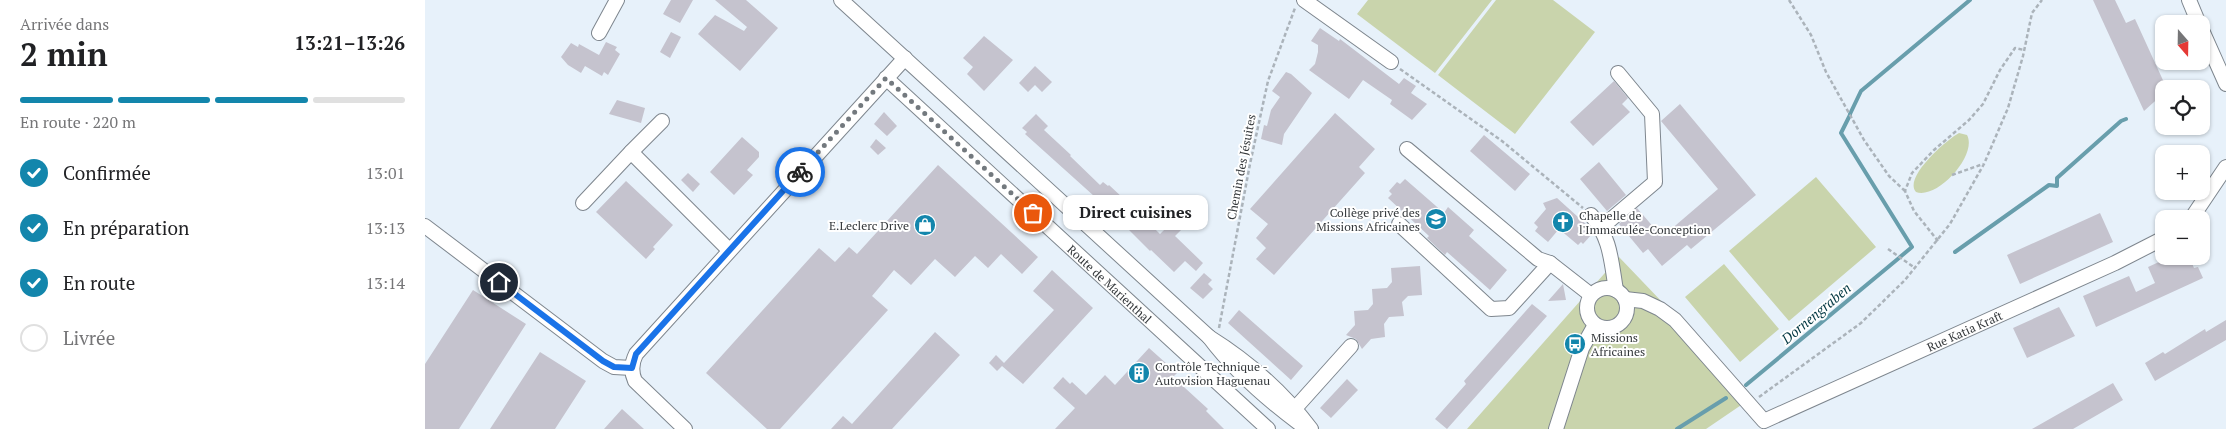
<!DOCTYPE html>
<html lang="fr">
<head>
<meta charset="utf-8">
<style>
	:root { --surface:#fff; --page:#f2f2f2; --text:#202124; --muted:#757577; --line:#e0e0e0; --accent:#1386ac }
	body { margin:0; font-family:"PT Serif",serif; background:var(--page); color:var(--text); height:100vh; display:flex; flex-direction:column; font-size:19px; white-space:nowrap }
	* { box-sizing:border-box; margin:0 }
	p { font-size:16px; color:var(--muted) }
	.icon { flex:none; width:28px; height:28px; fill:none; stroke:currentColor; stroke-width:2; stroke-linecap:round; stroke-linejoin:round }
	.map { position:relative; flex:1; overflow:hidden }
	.side { display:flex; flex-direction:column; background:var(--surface); width:425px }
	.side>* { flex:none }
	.needle { width:32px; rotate:160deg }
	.tools { position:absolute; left:1730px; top:15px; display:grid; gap:10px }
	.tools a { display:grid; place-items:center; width:55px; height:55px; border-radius:10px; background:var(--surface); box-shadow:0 1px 4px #0004; font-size:25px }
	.pin { position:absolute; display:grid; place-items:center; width:42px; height:42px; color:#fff; margin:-21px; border:2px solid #fff; border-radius:50%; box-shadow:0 1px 5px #0007 }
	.courier { position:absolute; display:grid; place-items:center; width:50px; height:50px; margin:-25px; border:4px solid #1a73e8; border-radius:50%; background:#fff; color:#222; box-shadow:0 1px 6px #0007 }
	.bubble { position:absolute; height:35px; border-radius:10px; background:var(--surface); box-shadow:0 1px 4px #0004; font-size:16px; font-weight:800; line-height:35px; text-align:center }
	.summary em { font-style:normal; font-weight:800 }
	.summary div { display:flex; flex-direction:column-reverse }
	.summary { display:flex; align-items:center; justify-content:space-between; height:85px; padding:0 20px }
	h1 { font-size:32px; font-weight:800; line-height:38px }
	.bar { display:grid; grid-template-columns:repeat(4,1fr); gap:8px 5px; align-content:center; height:60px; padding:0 20px }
	.bar i { height:6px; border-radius:4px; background:var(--line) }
	.bar .selected { background:var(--accent) }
	.bar p { grid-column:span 4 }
	ol { padding:0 20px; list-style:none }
	li { display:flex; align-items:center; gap:15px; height:55px }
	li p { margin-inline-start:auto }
	li .icon { padding:5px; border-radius:50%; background:var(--accent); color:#fff; stroke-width:4 }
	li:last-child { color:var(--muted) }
	li i { width:28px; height:28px; border:2px solid var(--line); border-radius:50% }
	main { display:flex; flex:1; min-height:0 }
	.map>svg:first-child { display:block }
	.green { fill:#c9d4ac }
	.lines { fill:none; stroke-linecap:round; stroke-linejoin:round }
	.stream { stroke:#689eac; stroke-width:4 }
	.building { fill:#c5c3ce }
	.minor-casing { stroke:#7e868e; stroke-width:16 }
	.path { stroke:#abb3ba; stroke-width:2.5; stroke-dasharray:4 2.5; stroke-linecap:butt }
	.minor { stroke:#fff; stroke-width:14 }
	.done { stroke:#73797e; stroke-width:5; stroke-dasharray:0 9 }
	.route { stroke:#1a73e8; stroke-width:6 }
	.labels { text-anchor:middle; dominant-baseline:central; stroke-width:4; stroke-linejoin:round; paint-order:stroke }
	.street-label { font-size:12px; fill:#35393c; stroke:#fff }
	.poi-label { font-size:12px; fill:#35393c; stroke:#fff; text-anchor:start }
	.water-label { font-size:14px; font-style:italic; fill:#013641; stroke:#fff }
</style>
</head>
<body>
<main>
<section class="side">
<div class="summary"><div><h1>2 min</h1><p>Arrivée dans</p></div><em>13:21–13:26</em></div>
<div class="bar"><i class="selected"></i><i class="selected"></i><i class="selected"></i><i></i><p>En route · 220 m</p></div>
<ol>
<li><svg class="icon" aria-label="check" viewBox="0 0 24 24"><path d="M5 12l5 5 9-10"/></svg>Confirmée<p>13:01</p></li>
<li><svg class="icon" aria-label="check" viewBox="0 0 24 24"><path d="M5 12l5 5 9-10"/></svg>En préparation<p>13:13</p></li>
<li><svg class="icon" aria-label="check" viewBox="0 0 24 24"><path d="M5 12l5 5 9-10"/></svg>En route<p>13:14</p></li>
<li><i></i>Livrée</li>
</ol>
</section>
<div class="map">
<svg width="1801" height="429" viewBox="0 0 1801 429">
	<rect width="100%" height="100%" fill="#e7f1fa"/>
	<!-- green -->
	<path class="green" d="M943,0H1067L1010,73L932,14Z
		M1071,0H1128L1170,32L1090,134L1013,75Z
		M1534,133L1542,135C1553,155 1512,200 1491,192C1478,178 1521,140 1534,133Z
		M1391,177L1451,247L1364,321L1304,251Z
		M1194,257L1328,397L1281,429H1042Z
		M1299,264L1354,329L1315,362L1260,297Z"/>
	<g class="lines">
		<!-- stream -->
		<path class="stream" d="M1425,114L1436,91L1545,0
			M1425,115L1416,133L1487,247L1475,257
			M1530,252L1624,185L1632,186V178L1696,121L1701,119
			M1321,385L1474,258
			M1252,429L1301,398"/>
	</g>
	<!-- building -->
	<path class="building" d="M246,0H268L255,23L238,14Z
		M290,0H321L353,28L315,71L273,34L290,15L319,31L322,27Z
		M1668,0H1690L1701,23L1710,19L1742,89H1739V93L1719,111Z
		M895,28L914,41L915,39L974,84L979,78L991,86L986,93L1002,104L987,120L965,104L967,100L938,80L924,99L884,70L890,64L893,52V45L886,41Z
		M246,32L256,37L245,58L235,52Z
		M559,36L588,60L559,91L542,74L548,67L538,58Z
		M181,42L192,47L190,50L195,54L183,75L179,72L177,76L160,66L156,73L143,65L136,57L146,43L153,47L154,44L174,55Z
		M610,66L627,82L617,92L610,85L603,92L594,83Z
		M861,72L866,74L887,93L859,134L857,145L836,139L839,125L842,126L846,110L855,97L847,91Z
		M1189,81L1203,98L1197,104L1205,112L1168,146L1145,122Z
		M192,100L220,108L216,123L184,114Z
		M1255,104L1331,195L1266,249L1262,245L1237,266L1223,249L1218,253L1194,224L1212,208L1237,237L1293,189L1236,121Z
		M459,112L472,126L462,136L449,124Z
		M910,113L950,149L934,167L940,173L849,275L831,259L841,248L831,238L843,224L825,209Z
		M611,114L623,126L619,130L646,155L645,156L675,185L678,182L683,186L684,185L711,210L708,212L727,229L728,227L735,234L750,219L759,227L750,236L778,263L771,271L760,261L749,272L726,250L725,251L679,205L600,134L602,132L597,128Z
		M1059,135L1105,174L1090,191L1045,151Z
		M317,137L334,152V157L322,170L328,175L309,195L285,172Z
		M451,139L461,148L453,155L445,147Z
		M1174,162L1201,195L1182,211L1155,179Z
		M513,165L613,257L597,274L576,254L563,268L550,256L530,277L510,259L486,285L469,270L447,296L463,310L355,429H342L281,373L394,248L410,262L424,247L432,254Z
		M263,173L275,184L268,192L256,180Z
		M980,179L1019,213L1023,207L1049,230L1044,236L1082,270L1065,290L1022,252L1020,255L1002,238L1004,236L963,198L967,194L964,191L972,182L975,184Z
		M201,181L248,225L228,247L230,249L221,259L171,212Z
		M1132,198L1163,226L1161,228L1167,234L1158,244L1156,242L1153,245L1134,229L1123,242L1110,231L1113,227L1109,223L1121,209L1118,203Z
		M1675,213L1688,242L1595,284L1582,255Z
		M1747,256H1764L1769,268L1773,267L1778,278L1671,327L1658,296L1704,276L1711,292L1730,283L1723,267Z
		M995,266L997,295L983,296L977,302L979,316L964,317L959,324L960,337L946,339L937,349L931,339L921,335L930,325L929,311L943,310L948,304L947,289L962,288L967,282L966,268Z
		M627,270L668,308L598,384L577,366L572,371L564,363L571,355L579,363L629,310L608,291Z
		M779,273L787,280L783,284L788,289L778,299L765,288Z
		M1138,284L1141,300L1123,301Z
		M48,290L101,324L34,429H0V364Z
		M1107,304L1122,316L1022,429L1010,419L1041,384L1039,381Z
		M1634,307L1650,336L1602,358L1588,328Z
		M814,310L878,366L866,380L803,323Z
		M1801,320V340L1730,381L1720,363L1738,352L1740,354L1780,329L1781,332Z
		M510,332L535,355L467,429H406L418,416L427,424Z
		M724,348L752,373L748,377L783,409L781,411L799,429H630L650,408L628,388L638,377L645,384L647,382L661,395L680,375L690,385Z
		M115,352L161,381L130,429H65Z
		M922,379L933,390L906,418L895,408Z
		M1688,383L1698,400L1648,429H1607Z
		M197,409L219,429H179Z"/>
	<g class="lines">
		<!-- minor casing -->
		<g class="minor-casing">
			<g id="minor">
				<path d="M416,0L784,337"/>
				<path d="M879,0L966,62"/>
				<path d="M1764,0L1774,24"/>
				<path d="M1776,28L1801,84"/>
				<path d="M174,33L192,0"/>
				<path id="s1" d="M461,78L843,429"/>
				<path d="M982,149L1113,259L1125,263L1166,295"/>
				<path d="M206,152L237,121"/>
				<path d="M158,203L206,152L304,250"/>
				<path d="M1166,215C1186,238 1186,261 1191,290"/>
				<path d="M1766,219L1801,167"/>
				<path d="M974,224L1066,309L1084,308L1125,263"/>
				<path d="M0,226L178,361L189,367L207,368"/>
				<path d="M1177,227L1230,182L1227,114L1193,73"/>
				<circle cx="1182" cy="308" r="20"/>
				<path id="s2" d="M1200,299L1218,301L1235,309L1250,320L1339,421L1690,263L1739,238"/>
				<path d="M865,414L926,346"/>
				<path d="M260,429L210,381C206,372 206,364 211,354L480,58"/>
				<path d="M882,429C846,403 811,373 784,337C824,362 858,392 886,429"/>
				<path d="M1131,429L1157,348L1170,325"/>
			</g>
		</g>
		<!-- path -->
		<path class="path" d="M1364,0L1386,35L1401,72L1439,140L1464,176L1480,191
			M975,69L1077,141L1158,208
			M1527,175L1558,164
			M1513,241L1489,211L1480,191L1487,173L1509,150L1544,120L1558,104L1575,70L1590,48L1599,50
			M1463,249L1490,268
			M794,328L825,164L843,81L870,8
			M1334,397L1436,323L1480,280L1525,224L1559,164L1583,108L1598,56L1607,13L1617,0"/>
		<!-- minor -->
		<use href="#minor" class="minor"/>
	</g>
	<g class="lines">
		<!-- done -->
		<path class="done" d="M375,172L461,78L608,213"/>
		<!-- route -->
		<path class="route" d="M74,282L178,361L189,367L207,368L211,354L375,172"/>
	</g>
	<!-- icons -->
	<defs>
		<g id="school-disc" transform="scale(1.125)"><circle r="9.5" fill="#1386ac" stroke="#fff"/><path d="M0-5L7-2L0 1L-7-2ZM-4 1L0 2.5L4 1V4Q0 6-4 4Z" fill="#fff"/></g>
		<g id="church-disc" transform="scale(1.125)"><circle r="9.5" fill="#1386ac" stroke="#fff"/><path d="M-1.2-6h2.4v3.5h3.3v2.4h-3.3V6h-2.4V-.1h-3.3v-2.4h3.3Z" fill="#fff"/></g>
		<g id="shop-disc" transform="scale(1.125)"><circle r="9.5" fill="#1386ac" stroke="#fff"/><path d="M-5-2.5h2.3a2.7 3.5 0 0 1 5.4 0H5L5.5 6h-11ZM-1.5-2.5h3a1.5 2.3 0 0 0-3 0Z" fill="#fff"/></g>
		<g id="bus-disc" transform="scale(1.125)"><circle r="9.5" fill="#1386ac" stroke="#fff"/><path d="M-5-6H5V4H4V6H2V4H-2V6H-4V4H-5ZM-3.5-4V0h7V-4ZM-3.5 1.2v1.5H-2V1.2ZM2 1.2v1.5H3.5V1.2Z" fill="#fff"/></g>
		<g id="building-disc" transform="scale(1.125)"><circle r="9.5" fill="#1386ac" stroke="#fff"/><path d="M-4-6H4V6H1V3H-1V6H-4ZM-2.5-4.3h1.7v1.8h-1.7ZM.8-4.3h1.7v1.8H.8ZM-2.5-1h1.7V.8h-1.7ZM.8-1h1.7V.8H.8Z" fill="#fff"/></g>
	</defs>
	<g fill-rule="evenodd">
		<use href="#school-disc" x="1011" y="219"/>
		<use href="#church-disc" x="1138" y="222"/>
		<use href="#shop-disc" x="500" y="225"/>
		<use href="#bus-disc" x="1150" y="344"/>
		<use href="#building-disc" x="714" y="373"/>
	</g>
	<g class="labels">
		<!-- street labels -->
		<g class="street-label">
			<text transform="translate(816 167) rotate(-79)">Chemin des Jésuites</text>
			<text stroke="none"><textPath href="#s1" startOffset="304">Route de Marienthal</textPath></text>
			<text stroke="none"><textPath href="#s2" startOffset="410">Rue Katia Kraft</textPath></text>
		</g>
		<!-- poi labels -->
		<g class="poi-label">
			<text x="995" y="212" text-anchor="end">Collège privé des<tspan x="995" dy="14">Missions Africaines</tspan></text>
			<text x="1154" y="215">Chapelle de<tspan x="1154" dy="14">l'Immaculée-Conception</tspan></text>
			<text x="484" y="225" text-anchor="end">E.Leclerc Drive</text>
			<text x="1166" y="337">Missions<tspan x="1166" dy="14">Africaines</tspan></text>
			<text x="730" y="366">Contrôle Technique -<tspan x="730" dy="14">Autovision Haguenau</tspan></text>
		</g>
		<!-- water labels -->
		<g class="water-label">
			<text transform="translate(1391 313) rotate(-40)">Dornengraben</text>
		</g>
	</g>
</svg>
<div class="tools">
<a><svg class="needle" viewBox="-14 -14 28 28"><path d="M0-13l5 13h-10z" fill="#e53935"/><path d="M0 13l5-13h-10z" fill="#757577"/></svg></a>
<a><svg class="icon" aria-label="locate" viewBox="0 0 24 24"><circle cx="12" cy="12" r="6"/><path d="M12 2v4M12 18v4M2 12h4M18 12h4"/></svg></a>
<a>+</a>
<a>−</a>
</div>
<div class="pin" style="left:608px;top:213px;background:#ea580c"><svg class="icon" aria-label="bag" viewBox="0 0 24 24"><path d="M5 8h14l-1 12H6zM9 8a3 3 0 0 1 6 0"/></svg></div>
<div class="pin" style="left:74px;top:282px;background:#1f2937"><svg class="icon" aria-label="home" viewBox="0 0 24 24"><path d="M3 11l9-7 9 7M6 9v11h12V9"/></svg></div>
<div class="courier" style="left:375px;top:172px"><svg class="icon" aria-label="bike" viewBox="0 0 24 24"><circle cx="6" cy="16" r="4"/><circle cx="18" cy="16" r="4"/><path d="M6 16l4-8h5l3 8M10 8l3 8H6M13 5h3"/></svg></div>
<div class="bubble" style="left:638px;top:195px;width:145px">Direct cuisines</div>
</div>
</main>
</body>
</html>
